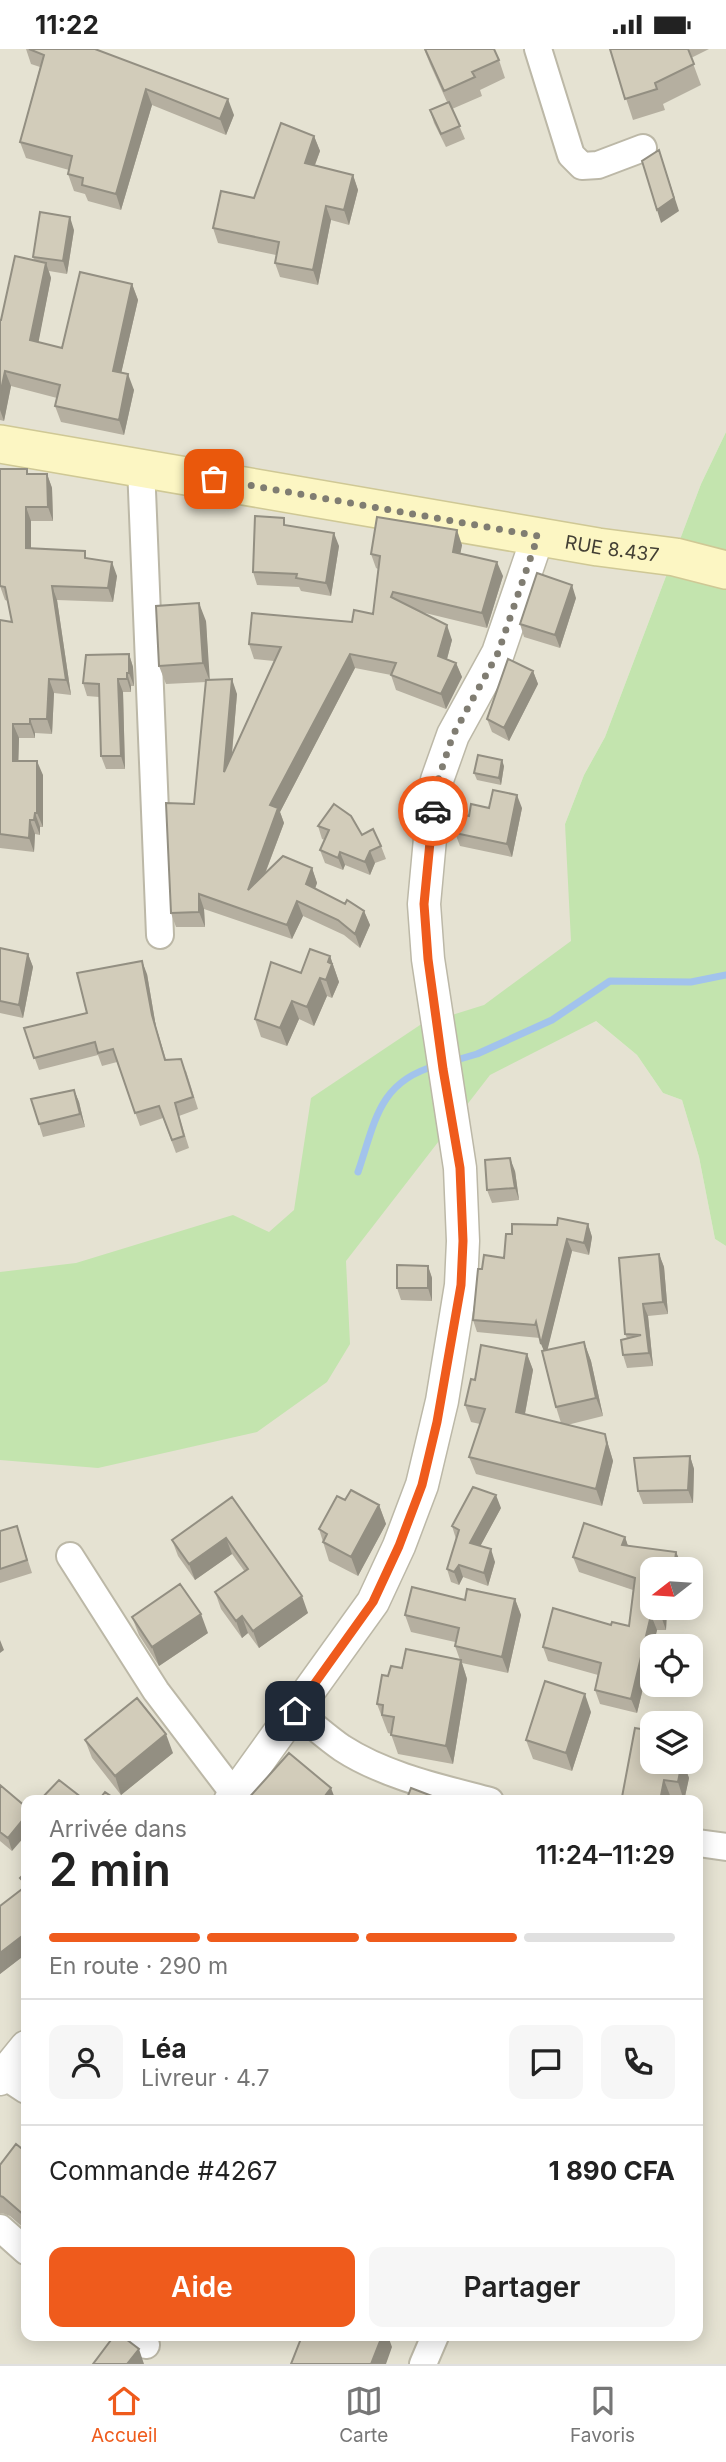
<!DOCTYPE html>
<html lang="fr">
<head>
<meta charset="utf-8">
<style>
	:root { --surface:#fff; --page:#f6f6f6; --text:#222; --muted:#767676; --line:#e0e0e0; --accent:#ef5b1c }
	body { margin:0; font-family:Inter,sans-serif; background:var(--page); color:var(--text); height:100vh; display:flex; flex-direction:column; font-size:26px; white-space:nowrap }
	* { box-sizing:border-box; margin:0 }
	p { font-size:23px; color:var(--muted) }
	.icon { flex:none; width:38px; height:38px; fill:none; stroke:currentColor; stroke-width:2; stroke-linecap:round; stroke-linejoin:round }
	.map { position:relative; flex:1; overflow:hidden }
	.details { position:absolute; left:21px; top:1746px; width:682px; height:546px; display:flex; flex-direction:column; background:var(--surface); border-radius:14px; box-shadow:0 4px 18px #0003 }
	.details>* { flex:none }
	.needle { width:46px; rotate:253deg }
	.tools { position:absolute; left:640px; top:1508px; display:grid; gap:14px }
	.tools a { display:grid; place-items:center; width:63px; height:63px; border-radius:14px; background:var(--surface); box-shadow:0 4px 18px #0003; font-size:35px }
	.pin { position:absolute; display:grid; place-items:center; width:60px; height:60px; color:#fff; margin:-30px; border-radius:14px; box-shadow:0 4px 10px #0006 }
	.courier { position:absolute; display:grid; place-items:center; width:70px; height:70px; margin:-35px; border:5px solid #ef5b1c; border-radius:50%; background:#fff; color:#222; box-shadow:0 2px 9px #0007 }
	.head em { font-style:normal; font-weight:600 }
	.head div { display:flex; flex-direction:column-reverse }
	.head { display:flex; align-items:center; justify-content:space-between; height:119px; padding:0 28px }
	h1 { font-size:46px; font-weight:600; line-height:52px }
	.bar { display:grid; grid-template-columns:repeat(4,1fr); gap:10px 7px; align-content:center; height:84px; padding:0 28px }
	.bar i { height:9px; border-radius:5px; background:var(--line) }
	.bar .active { background:var(--accent) }
	.bar p { grid-column:span 4 }
	.line { display:flex; align-items:center; gap:18px; padding:0 28px; border-top:2px solid var(--line) }
	.line div { flex:1 }
	.round { display:grid; place-items:center; flex:none; width:74px; height:74px; border-radius:14px; background:var(--page) }
	.cta { display:flex; gap:14px; margin-top:auto; padding:14px 28px }
	.cta a { flex:1; height:80px; border-radius:14px; background:var(--accent); color:#fff; font-size:28px; font-weight:600; line-height:80px; text-align:center }
	.cta a+a { background:var(--page); color:var(--text) }
	.status { display:flex; justify-content:space-between; align-items:center; height:49px; padding:0 35px; background:var(--surface); direction:ltr }
	.status svg { height:19px; fill:currentColor }
	.tab-bar { display:flex; justify-content:space-around; align-items:center; height:98px; border-top:2px solid var(--line); background:var(--surface); font-size:19px; color:var(--muted) }
	.tab-bar a { display:grid; justify-items:center; gap:4px }
	.tab-bar .active { color:var(--accent) }
	.map>svg:first-child { display:block }
	.residential { fill:#e5e2d2; fill-rule:evenodd }
	.green { fill:#c3e4ae }
	.lines { fill:none; stroke-linecap:round; stroke-linejoin:round }
	.stream { stroke:#a2c3ec; stroke-width:7 }
	.minor-casing { stroke:#bcb8a7; stroke-width:30 }
	.tertiary-casing { stroke:#bcb8a7; stroke-width:35 }
	.secondary-casing { stroke:#cfc895; stroke-width:40 }
	.minor { stroke:#fff; stroke-width:26 }
	.tertiary { stroke:#fff; stroke-width:32 }
	.secondary { stroke:#fcf6c3; stroke-width:37 }
	.wall { fill:#b5afa0 }
	.shaded-wall { fill:#938f82 }
	.building { fill:#d2ccba; stroke:#938f82; stroke-width:2 }
	.done { stroke:#807d72; stroke-width:7; stroke-dasharray:0 12.6 }
	.route { stroke:#ef5b1c; stroke-width:9 }
	.labels { text-anchor:middle; dominant-baseline:central; stroke-width:5; stroke-linejoin:round; paint-order:stroke }
	.street-label { font-size:19px; fill:#433f34; stroke:#fff }
</style>
</head>
<body>
<div class="status"><b>11:22</b><svg viewBox="0 0 49 12"><path d="M0 12V9h3v3zM5 12V6h3v6zM10 12V3h3v9zM15 12V0h3v12zM26 1h20v11H26zM47 4h2v5h-2z"/></svg></div>
<div class="map">
<svg width="726" height="2315" viewBox="0 0 726 2315">
	<rect width="100%" height="100%" fill="#f1efe4"/>
	<!-- residential -->
	<path class="residential" d="M0,0H726V383L701,435L605,688L584,726L565,775L596,972L637,1006L663,1044L682,1051L699,1108L715,1190L726,1197V2315H0ZM653,1521H691V1559H653ZM653,1598H691V1636H653ZM653,1675H691V1713H653ZM26,1752H698V2287H26Z"/>
	<!-- green -->
	<path class="green" d="M726,383V1197L715,1190L699,1108L682,1051L663,1044L637,1006L596,972L490,1026L346,1212L350,1295L327,1333L257,1383L98,1419L0,1411V1223L76,1214L233,1166L269,1183L294,1161L311,1049L420,976L484,956L571,892L565,775L584,726L605,688L701,435Z"/>
	<g class="lines">
		<!-- stream -->
		<path class="stream" d="M453,1012L477,1005L552,971L610,932L691,933L726,926
			M358,1123C375,1074 378,1033 435,1017"/>
		<!-- minor casing -->
		<g class="minor-casing">
			<path id="minor" d="M538,0L571,106L582,117L598,116L643,99
				M141,417L160,886
				M70,1507L156,1642L235,1746
				M295,1662C311,1674 326,1688 342,1699C385,1727 441,1739 490,1752
				M698,1794L726,1798
				M3,2026L26,2041
				M0,2179L26,2202
				M133,2287L146,2296
				M423,2315L435,2287"/>
		</g>
		<!-- tertiary casing -->
		<g class="tertiary-casing">
			<path id="tertiary" d="M230,1752L373,1553L399,1497L422,1436L442,1352L461,1236L463,1192L460,1119L428,910L424,855L431,779L437,731L453,686L498,604L538,487
				M0,2030L26,1998"/>
		</g>
		<!-- secondary casing -->
		<g class="secondary-casing">
			<g id="secondary">
				<path id="s1" d="M0,395L598,498L675,508L726,521"/>
			</g>
		</g>
		<!-- minor -->
		<use href="#minor" class="minor"/>
		<!-- tertiary -->
		<use href="#tertiary" class="tertiary"/>
		<!-- secondary -->
		<use href="#secondary" class="secondary"/>
	</g>
	<!-- wall -->
	<path class="wall" d="M26,0H95L234,66L226,86L152,56L121,161L88,152L85,145L74,142L68,125L69,121L26,109L20,93L40,18L31,15Z
		M424,0L499,11L505,29L480,41L482,47L452,60L465,90L446,98L434,74L430,61L447,53L430,15Z
		M610,0H709L691,9L701,36L663,55L665,61L633,71Z
		M314,87L320,102L315,116L353,126L358,141L349,176L331,171L318,236L280,228L275,214L276,206L218,194L213,179L254,149Z
		M74,181L67,225L49,222L51,229L38,293L62,299L132,235L138,251L121,324L134,341L124,386L61,373L55,357L57,349L11,337L4,372L0,371V271H1L34,211L33,208Z
		M28,425H47L52,439L53,472H31V500L88,509L117,527L113,553L57,551L71,646L54,644L52,685L35,684V689H19L18,712L43,726V778H40V786L35,785L34,803L0,799V571L12,573L8,552L5,551L0,537Z
		M287,477L339,497L331,547L301,542L299,538L257,536L253,523Z
		M462,496L460,504L503,527L487,579L421,563L452,591L447,610L456,614L462,628L446,660L396,641L391,626L355,619L280,763L284,774L265,825L312,819L317,834L315,840L345,855L364,862L370,876L360,899L344,886L303,867L292,890L204,860L205,878H176L171,864L194,755L206,633L166,635L159,617L206,572L209,631L237,645L232,705L274,612L254,610L249,595L352,573L373,565L378,520L376,519L371,505Z
		M576,549L560,599L524,588L520,575Z
		M129,605L133,618L134,637H131V643H123L125,720H106L101,707L99,648L87,647L83,634Z
		M533,622L538,635L509,692L492,683L487,670Z
		M504,717L501,736L477,731L474,724Z
		M489,759H522L512,808L460,797L455,784L469,767Z
		M318,777L362,786L381,797L386,810L375,814L370,826L345,816L343,821L325,814L320,801L325,791L322,790Z
		M0,899L28,905L33,918L23,969L0,964Z
		M330,907L339,933L332,949L327,947L314,977L299,970L287,997L261,988L255,970L301,924Z
		M147,925L156,978L166,1011L186,1022L198,1060L179,1067L189,1099L176,1104L163,1069L140,1077L117,1013L102,1017L98,1006L39,1021L24,979L87,964Z
		M74,1041L79,1053L85,1078L43,1088L39,1075Z
		M515,1122L519,1151L492,1154L487,1141Z
		M588,1175L592,1188L589,1206L572,1202L547,1301L584,1293L591,1312L603,1367L567,1376L605,1385L613,1412L602,1457L476,1425L469,1408L480,1375L471,1373L465,1356L475,1331L527,1305L533,1321L525,1365L561,1374L556,1358L544,1302L540,1289L477,1283L473,1271L482,1220L504,1209L512,1185L557,1176Z
		M659,1205L664,1218L668,1265L648,1267L653,1317L627,1319L623,1306L627,1289L625,1285Z
		M428,1217L432,1229V1252L401,1251L397,1239Z
		M690,1407L694,1420L693,1454L643,1455L638,1442Z
		M232,1448L308,1564L259,1599L248,1584L242,1589L221,1560L215,1543L245,1523L232,1505L195,1531L178,1507L172,1491Z
		M345,1451L379,1456L386,1475L358,1527L329,1512L319,1480Z
		M501,1459L480,1497L495,1513L488,1537L463,1528L459,1536L451,1533L447,1520L456,1490L452,1477Z
		M0,1482L21,1490L32,1524L0,1534Z
		M625,1488L628,1497L676,1503L682,1517L653,1521V1559H677V1561L667,1560L666,1581H657L637,1664L600,1655L595,1641L598,1626L548,1612L543,1598L611,1576L629,1577L633,1541L579,1523L573,1508Z
		M515,1550L521,1566L508,1624L462,1614L467,1630L453,1715L398,1705L391,1685L388,1684L377,1655L388,1627L402,1619L460,1611L455,1597V1593L411,1583L405,1566L465,1551Z
		M132,1568L208,1584L159,1617L139,1586Z
		M591,1663L572,1722L533,1710L526,1691Z
		M85,1691L173,1704L121,1746L92,1709Z
		M653,1713H683L689,1729L684,1752L671,1749V1752H623L622,1748Z
		M0,1736L12,1802L0,1792Z
		M26,1823V1905L0,1925V1857L24,1839L20,1829Z
		M26,2103V2181L10,2167L2,2164H0V2116Z"/>
	<!-- shaded-wall -->
	<path class="shaded-wall" d="M146,40L152,56L121,161L116,145Z
		M228,50L234,66L226,86L220,70Z
		M314,87L320,102L310,129L305,114Z
		M659,101L679,162L661,174L657,161Z
		M353,126L358,141L349,176L344,161Z
		M326,157L331,171L318,236L313,221Z
		M70,168L74,181L67,225L63,212Z
		M46,214L51,229L36,306L30,291Z
		M132,235L138,251L118,338L113,322Z
		M5,322L11,337L4,372L0,361V346Z
		M128,325L134,341L124,386L119,371Z
		M47,425L52,439L53,472L48,458Z
		M26,458L31,472V514L26,499Z
		M457,481L462,496L458,517L453,503Z
		M334,484L339,497L331,547L326,534Z
		M112,513L117,527L113,553L108,539Z
		M497,513L503,527L487,579L482,564Z
		M572,536L576,549L560,599L555,586Z
		M52,537L57,551L71,646L66,631Z
		M199,554L206,572L210,633L203,614Z
		M447,576L452,591L444,621L438,607Z
		M129,605L133,618L134,637L129,624Z
		M350,605L355,619L280,763L284,774L253,856L248,841L270,756Z
		M456,614L462,628L446,660L441,645Z
		M533,622L538,635L509,692L504,679Z
		M127,624L131,637V643L127,630Z
		M49,630L54,644L52,685L47,670Z
		M118,630L123,643L125,720L121,707Z
		M232,630L237,645L229,737L224,723Z
		M30,670L35,684V689L30,675Z
		M13,675L19,689L18,727L13,712Z
		M502,711L504,717L501,736L499,729Z
		M37,712L43,726V778L37,764Z
		M517,746L522,759L512,808L507,795Z
		M35,764L40,778V786L34,771Z
		M30,771L35,785L34,803L29,789Z
		M370,802L375,814L370,826L365,813Z
		M340,803L345,816L343,821L338,809Z
		M312,819L317,834L311,850L306,835Z
		M199,845L204,860L205,878L199,863Z
		M297,852L303,867L292,890L287,876Z
		M364,862L370,876L360,899L355,885Z
		M28,905L33,918L23,969L19,956Z
		M330,907L339,933L332,949L326,931Z
		M142,912L147,925L156,978L170,1024L152,966Z
		M320,929L327,947L314,977L307,958Z
		M292,952L299,970L287,997L280,979Z
		M74,1041L79,1053L85,1078L80,1065Z
		M510,1109L515,1122L519,1151L515,1139Z
		M588,1175L592,1188L589,1206L584,1194Z
		M567,1190L572,1202L546,1307L541,1295Z
		M659,1205L664,1218L668,1265L663,1253Z
		M428,1217L432,1229V1252L428,1239Z
		M643,1255L648,1267L653,1317L649,1304Z
		M584,1293L591,1312L603,1367L596,1349Z
		M527,1305L533,1321L522,1380L516,1363Z
		M605,1385L613,1412L602,1457L596,1440Z
		M690,1407L694,1420L693,1454L688,1441Z
		M496,1446L501,1459L475,1507L470,1494Z
		M379,1456L386,1475L358,1527L351,1508Z
		M625,1488L630,1503L622,1496Z
		M226,1489L232,1505L195,1531L189,1515Z
		M491,1500L495,1513L488,1537L484,1524Z
		M676,1503L682,1517L681,1521H674Z
		M459,1516L463,1528L459,1536L454,1523Z
		M302,1547L308,1564L259,1599L253,1582Z
		M515,1550L521,1566L508,1624L502,1608Z
		M661,1559H667V1560L666,1581L661,1567Z
		M201,1565L208,1584L159,1617L152,1598Z
		M651,1566L657,1581L637,1664L631,1650Z
		M242,1567L248,1584L242,1589L236,1572Z
		M0,1591L4,1601L0,1604Z
		M461,1611L467,1630L453,1715L446,1697Z
		M585,1645L591,1663L572,1722L566,1704Z
		M166,1685L173,1704L121,1746L115,1727Z
		M682,1713H683L689,1729L684,1752L678,1733Z
		M664,1731L671,1749V1752H660Z
		M331,1739L336,1752H321Z
		M26,1767V1786L12,1802L8,1789Z
		M26,1884V1905L0,1925V1904Z
		M382,2287H388L392,2298L386,2315H371Z
		M139,2300L144,2315H127Z"/>
	<!-- building -->
	<path class="building" d="M29,0H95L228,50L220,70L146,40L116,145L82,136L83,129L68,125L72,107L20,93L44,6Z
		M425,0H494L499,11L472,23L475,28L444,42Z
		M610,0H688L694,15L655,34L657,40L625,50Z
		M449,53L460,77L441,85L430,61Z
		M281,74L314,87L305,114L353,126L344,161L326,157L313,221L275,214L279,193L213,179L221,142L254,149Z
		M659,101L674,149L657,161L642,112Z
		M40,163L70,168L63,212L33,208Z
		M15,207L46,214L30,291L62,299L80,223L132,235L113,322L128,325L119,371L55,357L60,336L5,322L0,346V271H1Z
		M0,420H27V425H47L48,458H26V499L85,502V509L112,513L108,539L52,537L66,631L49,630L47,670H30V675H13V712H37V764H35L34,771H30L29,789L0,785V571L12,573L5,538L0,537Z
		M255,467L284,469V476L334,484L326,534L296,529L297,525L253,523Z
		M377,468L457,481L453,503L497,513L482,564L393,543L391,548L447,576L438,607L456,614L441,645L391,626L396,614L350,605L270,756L278,759L248,841L283,807L312,819L306,835L345,855L347,851L364,862L355,885L338,871L297,852L287,876L199,845V863L171,864L166,754L194,755L206,631L232,630L224,723L281,598L249,595L252,564L352,573L354,561L373,565L380,507L371,505Z
		M537,524L572,536L555,586L520,575Z
		M199,554L203,614L159,617L156,557Z
		M129,605V624H127V630H118L121,707H101L99,635L83,634L86,606Z
		M508,610L533,622L504,679L487,670Z
		M478,706L502,711L499,729L474,724Z
		M493,741L517,746L507,795L455,784L459,765L469,767L471,755L489,759Z
		M334,755L351,767L362,786L373,780L381,797L370,802L365,813L340,803L338,809L320,801L329,781L318,777Z
		M0,899L28,905L19,956L0,952Z
		M310,900L330,907L328,913L332,915L326,931L320,929L307,958L292,952L280,979L255,970L271,913L301,924Z
		M142,912L152,966L165,1011L181,1010L193,1048L175,1054L184,1087L172,1091L159,1057L135,1064L113,1000L98,1004L95,993L34,1009L24,979L87,964L77,924Z
		M74,1041L80,1065L39,1075L31,1050Z
		M510,1109L515,1139L487,1141L485,1111Z
		M558,1169L588,1175L584,1194L567,1190L541,1295L536,1273L535,1276L473,1271L478,1220H482L484,1206L504,1209L506,1185H512V1175L557,1176Z
		M659,1205L663,1253L643,1255L649,1304L623,1306L621,1291L641,1286L625,1285L619,1209Z
		M397,1216L428,1217V1239H397Z
		M584,1293L596,1349L556,1358L542,1302Z
		M481,1296L527,1305L516,1363L605,1385L607,1395L596,1440L469,1408L485,1360L465,1356L471,1330L475,1331Z
		M690,1407L688,1441L638,1442L634,1409Z
		M473,1438L496,1446L470,1494L491,1500L484,1524L459,1516L454,1523L447,1520L459,1481L452,1477Z
		M351,1441L379,1456L351,1508L323,1493L327,1485L319,1480L337,1447L345,1451Z
		M232,1448L302,1547L253,1582L242,1567L236,1572L215,1543L248,1520L226,1489L189,1515L172,1491Z
		M584,1474L625,1488L622,1496L676,1503L674,1521H653V1559H661V1567L651,1566L631,1650L595,1641L601,1614L543,1598L553,1559L611,1576L612,1573L629,1577L635,1529L573,1508Z
		M17,1477L27,1511L0,1520V1482Z
		M180,1535L201,1565L152,1598L132,1568Z
		M412,1538L465,1551L467,1540L515,1550L502,1608L455,1597L459,1579L405,1566Z
		M406,1600L461,1611L446,1697L391,1686L394,1668L382,1666L383,1656L377,1655L382,1626L388,1627L391,1617L402,1619Z
		M545,1632L585,1645L566,1704L526,1691Z
		M137,1649L166,1685L115,1727L85,1691Z
		M635,1679L653,1682V1713H682L678,1733L664,1731L660,1752H638L622,1748Z
		M289,1704L331,1739L321,1752H246Z
		M59,1731L86,1752H39Z
		M0,1736L26,1758V1767L8,1789L0,1783Z
		M411,1739L445,1752H406Z
		M105,1743L118,1752H98Z
		M26,1823V1835L20,1829Z
		M26,1837V1884L0,1904V1857Z
		M16,2095L26,2103V2165L25,2167L3,2148L0,2147V2116Z
		M114,2287H122L139,2300L127,2315H93Z
		M302,2287H344L350,2290L351,2287H382L371,2315H291Z"/>
	<g class="lines">
		<!-- done -->
		<path class="done" d="M214,430L538,487L498,604L453,686L438,731L433,762"/>
		<!-- route -->
		<path class="route" d="M295,1662L373,1553L399,1497L422,1436L437,1373L461,1236L463,1192L460,1119L443,1020L428,910L424,855L433,762"/>
	</g>
	<g class="labels">
		<!-- street labels -->
		<g class="street-label">
			<text stroke="none"><textPath href="#s1" startOffset="621">RUE 8.437</textPath></text>
		</g>
	</g>
</svg>
<div class="tools">
<a><svg class="needle" viewBox="-14 -14 28 28"><path d="M0-13l5 13h-10z" fill="#e53935"/><path d="M0 13l5-13h-10z" fill="#767676"/></svg></a>
<a><svg class="icon" aria-label="locate" viewBox="0 0 24 24"><circle cx="12" cy="12" r="6"/><path d="M12 2v4M12 18v4M2 12h4M18 12h4"/></svg></a>
<a><svg class="icon" aria-label="layers" viewBox="0 0 24 24"><path d="M12 4l9 5-9 5-9-5zM3 14l9 5 9-5"/></svg></a>
</div>
<div class="pin" style="left:214px;top:430px;background:#ea580c"><svg class="icon" aria-label="bag" viewBox="0 0 24 24"><path d="M5 8h14l-1 12H6zM9 8a3 3 0 0 1 6 0"/></svg></div>
<div class="pin" style="left:295px;top:1662px;background:#1f2937"><svg class="icon" aria-label="home" viewBox="0 0 24 24"><path d="M3 11l9-7 9 7M6 9v11h12V9"/></svg></div>
<div class="courier" style="left:433px;top:762px"><svg class="icon" aria-label="car" viewBox="0 0 24 24"><path d="M5 17H2v-5l4-1 3-4h7l3 4 3 1v5h-3M9 17h6M6 11h13"/><circle cx="7" cy="17" r="2"/><circle cx="17" cy="17" r="2"/></svg></div>
<section class="details">
<div class="head"><div><h1>2 min</h1><p>Arrivée dans</p></div><em>11:24–11:29</em></div>
<div class="bar"><i class="active"></i><i class="active"></i><i class="active"></i><i></i><p>En route · 290 m</p></div>
<div class="line" style="height:126px"><a class="round"><svg class="icon" aria-label="person" viewBox="0 0 24 24"><circle cx="12" cy="8" r="4"/><path d="M4 21q1-7 8-7t8 7"/></svg></a><div><b>Léa</b><p>Livreur · 4.7</p></div><a class="round"><svg class="icon" aria-label="chat" viewBox="0 0 24 24"><path d="M4 5h16v11H9l-5 4z"/></svg></a><a class="round"><svg class="icon" aria-label="phone" viewBox="0 0 24 24"><path d="M5 4h4l2 5-3 2q2 4 5 5l2-3 5 2v4C11 20 4 13 5 4z"/></svg></a></div>
<div class="line" style="height:91px"><div>Commande #4267</div><b>1 890 CFA</b></div>
<div class="cta"><a>Aide</a><a>Partager</a></div>
</section>
</div>
<nav class="tab-bar">
<a class="active"><svg class="icon" aria-label="home" viewBox="0 0 24 24"><path d="M3 11l9-7 9 7M6 9v11h12V9"/></svg>Accueil</a>
<a><svg class="icon" aria-label="map" viewBox="0 0 24 24"><path d="M3 6l6-2 6 2 6-2v14l-6 2-6-2-6 2zM9 4v14M15 6v14"/></svg>Carte</a>
<a><svg class="icon" aria-label="saved" viewBox="0 0 24 24"><path d="M7 4h10v16l-5-4-5 4z"/></svg>Favoris</a>
</nav>
</body>
</html>
